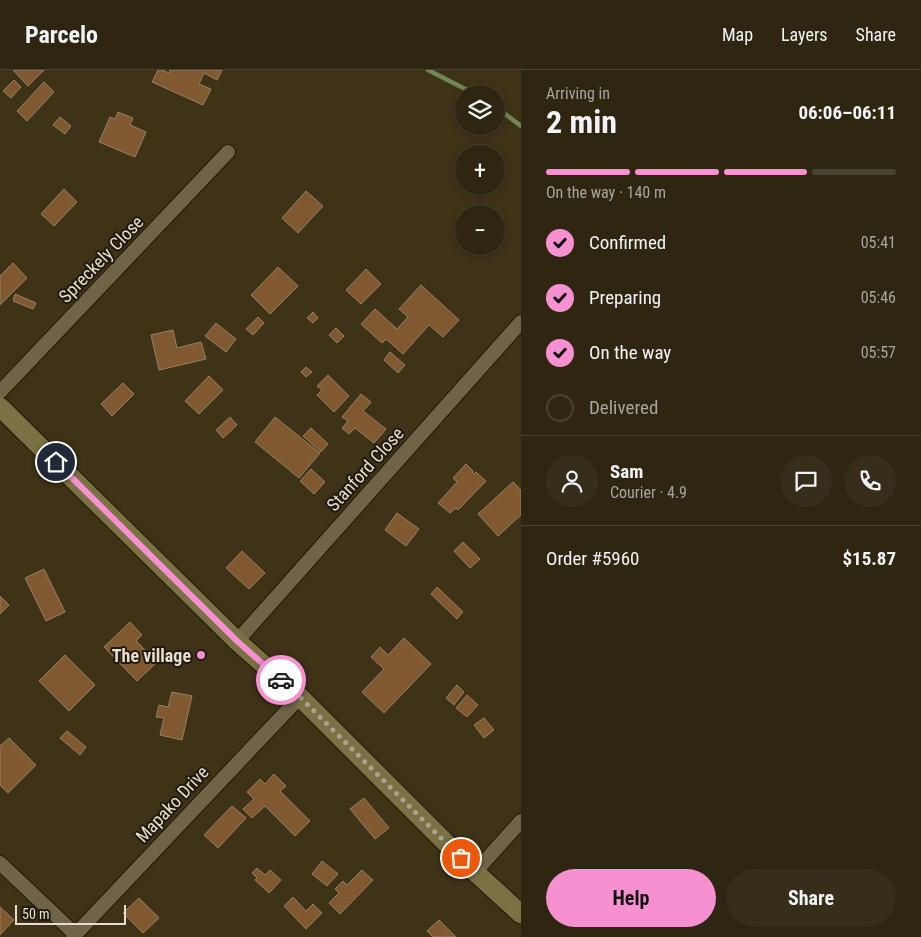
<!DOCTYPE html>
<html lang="en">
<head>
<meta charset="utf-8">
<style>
	:root { --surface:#2e2611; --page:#362e1a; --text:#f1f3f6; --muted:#a7a59f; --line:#494331; --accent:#f690d0 }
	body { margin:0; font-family:"Roboto Condensed",sans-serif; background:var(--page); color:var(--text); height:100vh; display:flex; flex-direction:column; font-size:19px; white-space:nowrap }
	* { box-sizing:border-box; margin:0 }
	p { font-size:16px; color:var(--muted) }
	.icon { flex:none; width:28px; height:28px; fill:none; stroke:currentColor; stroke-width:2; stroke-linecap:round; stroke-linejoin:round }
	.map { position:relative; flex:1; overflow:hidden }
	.side { display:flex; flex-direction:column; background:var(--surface); width:400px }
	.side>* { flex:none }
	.controls { position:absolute; left:455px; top:15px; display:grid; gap:10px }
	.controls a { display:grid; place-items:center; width:50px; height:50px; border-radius:50%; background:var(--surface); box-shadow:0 2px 8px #0003,0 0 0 1px var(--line); font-size:25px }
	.scale { position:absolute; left:15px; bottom:12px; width:111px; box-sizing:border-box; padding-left:5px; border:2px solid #e6dfcf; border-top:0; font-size:14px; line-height:18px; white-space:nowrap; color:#e6dfcf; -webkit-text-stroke:4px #201a0f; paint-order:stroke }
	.pin { position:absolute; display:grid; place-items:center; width:42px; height:42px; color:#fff; margin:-21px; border:2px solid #fff; border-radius:50%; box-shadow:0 1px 5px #0007 }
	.courier { position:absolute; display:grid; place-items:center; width:50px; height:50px; margin:-25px; border:4px solid #f690d0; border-radius:50%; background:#fff; color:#222; box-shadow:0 1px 6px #0007 }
	.headline em { font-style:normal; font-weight:700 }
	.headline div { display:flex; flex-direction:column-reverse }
	.headline { display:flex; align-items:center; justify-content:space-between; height:85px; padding:0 25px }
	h1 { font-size:32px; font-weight:700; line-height:38px }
	.bar { display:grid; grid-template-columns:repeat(4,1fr); gap:8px 5px; align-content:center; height:60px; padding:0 25px }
	.bar i { height:6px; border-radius:4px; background:var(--line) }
	.bar .current { background:var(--accent) }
	.bar p { grid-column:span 4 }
	.line { display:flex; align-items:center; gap:12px; padding:0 25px; border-top:1px solid var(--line) }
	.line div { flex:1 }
	.round { display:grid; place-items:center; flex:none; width:52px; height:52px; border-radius:26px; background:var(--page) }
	ol { padding:0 25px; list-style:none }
	li { display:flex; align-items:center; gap:15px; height:55px }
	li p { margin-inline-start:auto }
	li .icon { padding:5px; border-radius:50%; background:var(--accent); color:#111; stroke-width:4 }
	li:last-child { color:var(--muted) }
	li i { width:28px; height:28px; border:2px solid var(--line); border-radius:50% }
	.primary-button { display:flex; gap:10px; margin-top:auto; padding:10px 25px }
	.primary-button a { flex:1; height:58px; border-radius:30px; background:var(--accent); color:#111; font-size:20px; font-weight:700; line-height:58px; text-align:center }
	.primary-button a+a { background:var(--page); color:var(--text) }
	header { display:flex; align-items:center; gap:30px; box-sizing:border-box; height:70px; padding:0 25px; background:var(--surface); border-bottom:1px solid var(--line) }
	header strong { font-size:24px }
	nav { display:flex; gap:28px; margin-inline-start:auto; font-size:18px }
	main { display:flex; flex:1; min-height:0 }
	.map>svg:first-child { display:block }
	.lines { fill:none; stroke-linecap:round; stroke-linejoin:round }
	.stream { stroke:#708654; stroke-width:4.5 }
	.building { fill:#815931; stroke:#988069 }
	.street-casing { stroke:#241901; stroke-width:16 }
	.secondary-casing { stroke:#241901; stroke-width:21 }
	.street { stroke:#706448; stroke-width:14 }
	.secondary { stroke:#7a7145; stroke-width:19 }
	.done { stroke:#aba28f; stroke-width:5; stroke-dasharray:0 9 }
	.route { stroke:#f690d0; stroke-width:6 }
	.poi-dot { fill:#f690d0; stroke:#201a0f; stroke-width:2 }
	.labels { text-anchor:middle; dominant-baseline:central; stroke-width:4; stroke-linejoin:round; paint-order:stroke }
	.street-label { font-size:18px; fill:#e6dfcf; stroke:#201a0f }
	.poi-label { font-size:18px; font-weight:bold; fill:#e6dfcf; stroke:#201a0f; text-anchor:end }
</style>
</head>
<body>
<header>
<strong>Parcelo</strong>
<nav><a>Map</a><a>Layers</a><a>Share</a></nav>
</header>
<main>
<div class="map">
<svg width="521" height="867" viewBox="0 0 521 867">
	<rect width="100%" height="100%" fill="#3e3217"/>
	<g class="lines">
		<!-- stream -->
		<path class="stream" d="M428,0L475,24
			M496,37L521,56"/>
	</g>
	<!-- building -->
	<path class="building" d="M13,0H44L28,16Z
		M158,0H162L169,3L170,0H222L217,10L204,3L199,14L211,19L203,35L152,12Z
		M14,10L21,17L11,28L3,21Z
		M44,12L54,22L27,51L17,41Z
		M118,42L133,48L130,55L146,62L135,87L99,72L110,47L115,49Z
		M60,47L71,56L65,64L53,55Z
		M64,119L77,132L54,156L41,144Z
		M306,121L323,136L298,163L282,148Z
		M13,193L27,208L0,235V206Z
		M278,197L298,216L270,244L251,225Z
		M366,199L381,214L361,234L346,220Z
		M421,215L459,250L443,267L429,255L403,284L386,269L382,273L361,254L375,239L397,259L408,247L399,239Z
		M15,224L36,233L33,239L13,231Z
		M313,242L318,248L313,253L307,248Z
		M258,247L264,253L253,265L246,259Z
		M216,253L236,269L226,282L205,266Z
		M336,258L344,266L337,273L329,265Z
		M173,260L177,278L201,272L206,289L159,300L151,265Z
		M390,282L405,295L398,303L384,290Z
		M306,297L312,302L306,307L301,302Z
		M328,305L349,326L334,342L317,325L322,320L317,316Z
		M209,306L223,320L199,344L185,331Z
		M123,313L134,324L112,346L101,334Z
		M361,324L371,332L363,341L386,359L374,373L355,358L349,364L342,358L348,351L342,347Z
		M230,347L237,355L223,368L216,360Z
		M275,347L320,383L299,408L255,372Z
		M311,358L328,374L321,382L303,366Z
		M466,394L473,401L472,402L474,404L476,402L486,411L458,440L456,438L450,443L438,433L457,412L453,408Z
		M311,399L325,412L314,424L300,411Z
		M513,412L521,420V445L498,466L478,444Z
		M397,443L419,459L406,476L385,460Z
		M463,472L480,489L470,498L454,481Z
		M242,481L265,503L249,519L226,498Z
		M44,499L65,542L46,551L25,508Z
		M437,517L463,542L457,549L431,524Z
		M0,526L9,535L0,544Z
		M130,552L142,565L136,571L157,592L137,611L104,577Z
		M404,568L431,594L384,643L362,622L384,599L371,587L380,577L388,585Z
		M65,585L95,615L69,641L39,611Z
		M457,615L464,622L454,635L446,628Z
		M172,622L192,626L182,670L160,665L164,648L156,647L159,635L168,637Z
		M467,625L478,635L467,647L456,638Z
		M484,648L494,660L484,668L474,655Z
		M67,661L86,677L80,685L60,668Z
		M9,668L36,695L8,723L0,715V676Z
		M274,704L286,716L280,721L310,751L295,766L265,736L252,748L243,739L254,729L247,722L260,709L265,714Z
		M364,728L389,758L375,769L350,739Z
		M232,736L246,748L218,778L204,765Z
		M322,791L338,804L327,816L312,804Z
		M257,798L265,805L270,800L281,810L269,823L255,810L257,808L252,803Z
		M362,800L373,810L340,844L329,833L339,823L335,819L343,811L347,815Z
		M293,827L306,841L313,834L322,843L306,859L284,836Z
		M139,828L159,848L143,863L123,843Z
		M0,837L14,850L0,865Z
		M439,850L456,867H433L427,861Z"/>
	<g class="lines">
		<!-- street casing -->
		<g class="street-casing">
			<path id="street" d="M0,322L228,82
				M237,571L521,252
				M0,793L75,864
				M475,802L521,751
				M73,867L300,627"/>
		</g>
		<!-- secondary casing -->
		<g class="secondary-casing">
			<path id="secondary" d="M0,337L237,571L300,627L475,802L521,844"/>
		</g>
		<!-- street -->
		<use href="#street" class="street"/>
		<!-- secondary -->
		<use href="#secondary" class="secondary"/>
	</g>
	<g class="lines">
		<!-- done -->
		<path class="done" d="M281,610L300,627L461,788"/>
		<!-- route -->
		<path class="route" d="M56,392L237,571L281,610"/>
	</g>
	<!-- markers -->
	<circle class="poi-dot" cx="201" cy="585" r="5"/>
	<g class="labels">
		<!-- street labels -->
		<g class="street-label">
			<text transform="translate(101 189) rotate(-46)">Spreckely Close</text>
			<text transform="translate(365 399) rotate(-48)">Stanford Close</text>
			<text transform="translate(172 734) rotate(-47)">Mapako Drive</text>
		</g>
		<!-- poi labels -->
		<g class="poi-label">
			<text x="191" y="585">The village</text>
		</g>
	</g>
</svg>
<div class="controls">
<a><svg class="icon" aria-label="layers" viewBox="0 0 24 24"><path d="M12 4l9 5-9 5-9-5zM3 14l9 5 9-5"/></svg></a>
<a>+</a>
<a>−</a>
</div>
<div class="scale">50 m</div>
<div class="pin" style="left:461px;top:788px;background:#ea580c"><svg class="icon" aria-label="bag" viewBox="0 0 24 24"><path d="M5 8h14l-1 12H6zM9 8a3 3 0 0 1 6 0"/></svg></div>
<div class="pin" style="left:56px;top:392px;background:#1f2937"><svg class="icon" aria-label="home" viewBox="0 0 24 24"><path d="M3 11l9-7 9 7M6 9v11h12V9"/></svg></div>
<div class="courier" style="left:281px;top:610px"><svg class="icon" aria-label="car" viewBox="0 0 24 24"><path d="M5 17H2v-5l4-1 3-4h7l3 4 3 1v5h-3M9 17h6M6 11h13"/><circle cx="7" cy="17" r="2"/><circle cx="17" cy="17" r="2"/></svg></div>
</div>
<section class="side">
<div class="headline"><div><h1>2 min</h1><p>Arriving in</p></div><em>06:06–06:11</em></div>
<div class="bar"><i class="current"></i><i class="current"></i><i class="current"></i><i></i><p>On the way · 140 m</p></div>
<ol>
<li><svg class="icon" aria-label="check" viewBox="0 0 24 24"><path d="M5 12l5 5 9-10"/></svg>Confirmed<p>05:41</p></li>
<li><svg class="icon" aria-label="check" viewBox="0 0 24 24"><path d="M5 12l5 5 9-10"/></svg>Preparing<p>05:46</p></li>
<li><svg class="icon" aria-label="check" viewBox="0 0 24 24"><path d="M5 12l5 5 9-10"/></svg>On the way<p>05:57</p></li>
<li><i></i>Delivered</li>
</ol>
<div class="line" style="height:90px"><a class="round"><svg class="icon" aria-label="person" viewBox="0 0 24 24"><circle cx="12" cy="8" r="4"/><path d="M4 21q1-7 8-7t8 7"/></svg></a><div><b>Sam</b><p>Courier · 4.9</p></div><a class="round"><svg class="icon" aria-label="chat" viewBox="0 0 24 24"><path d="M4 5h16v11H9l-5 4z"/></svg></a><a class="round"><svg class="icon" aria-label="phone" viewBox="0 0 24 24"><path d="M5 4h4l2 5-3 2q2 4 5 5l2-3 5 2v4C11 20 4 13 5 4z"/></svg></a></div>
<div class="line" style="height:65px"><div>Order #5960</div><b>$15.87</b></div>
<div class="primary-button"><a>Help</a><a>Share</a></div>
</section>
</main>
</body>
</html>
